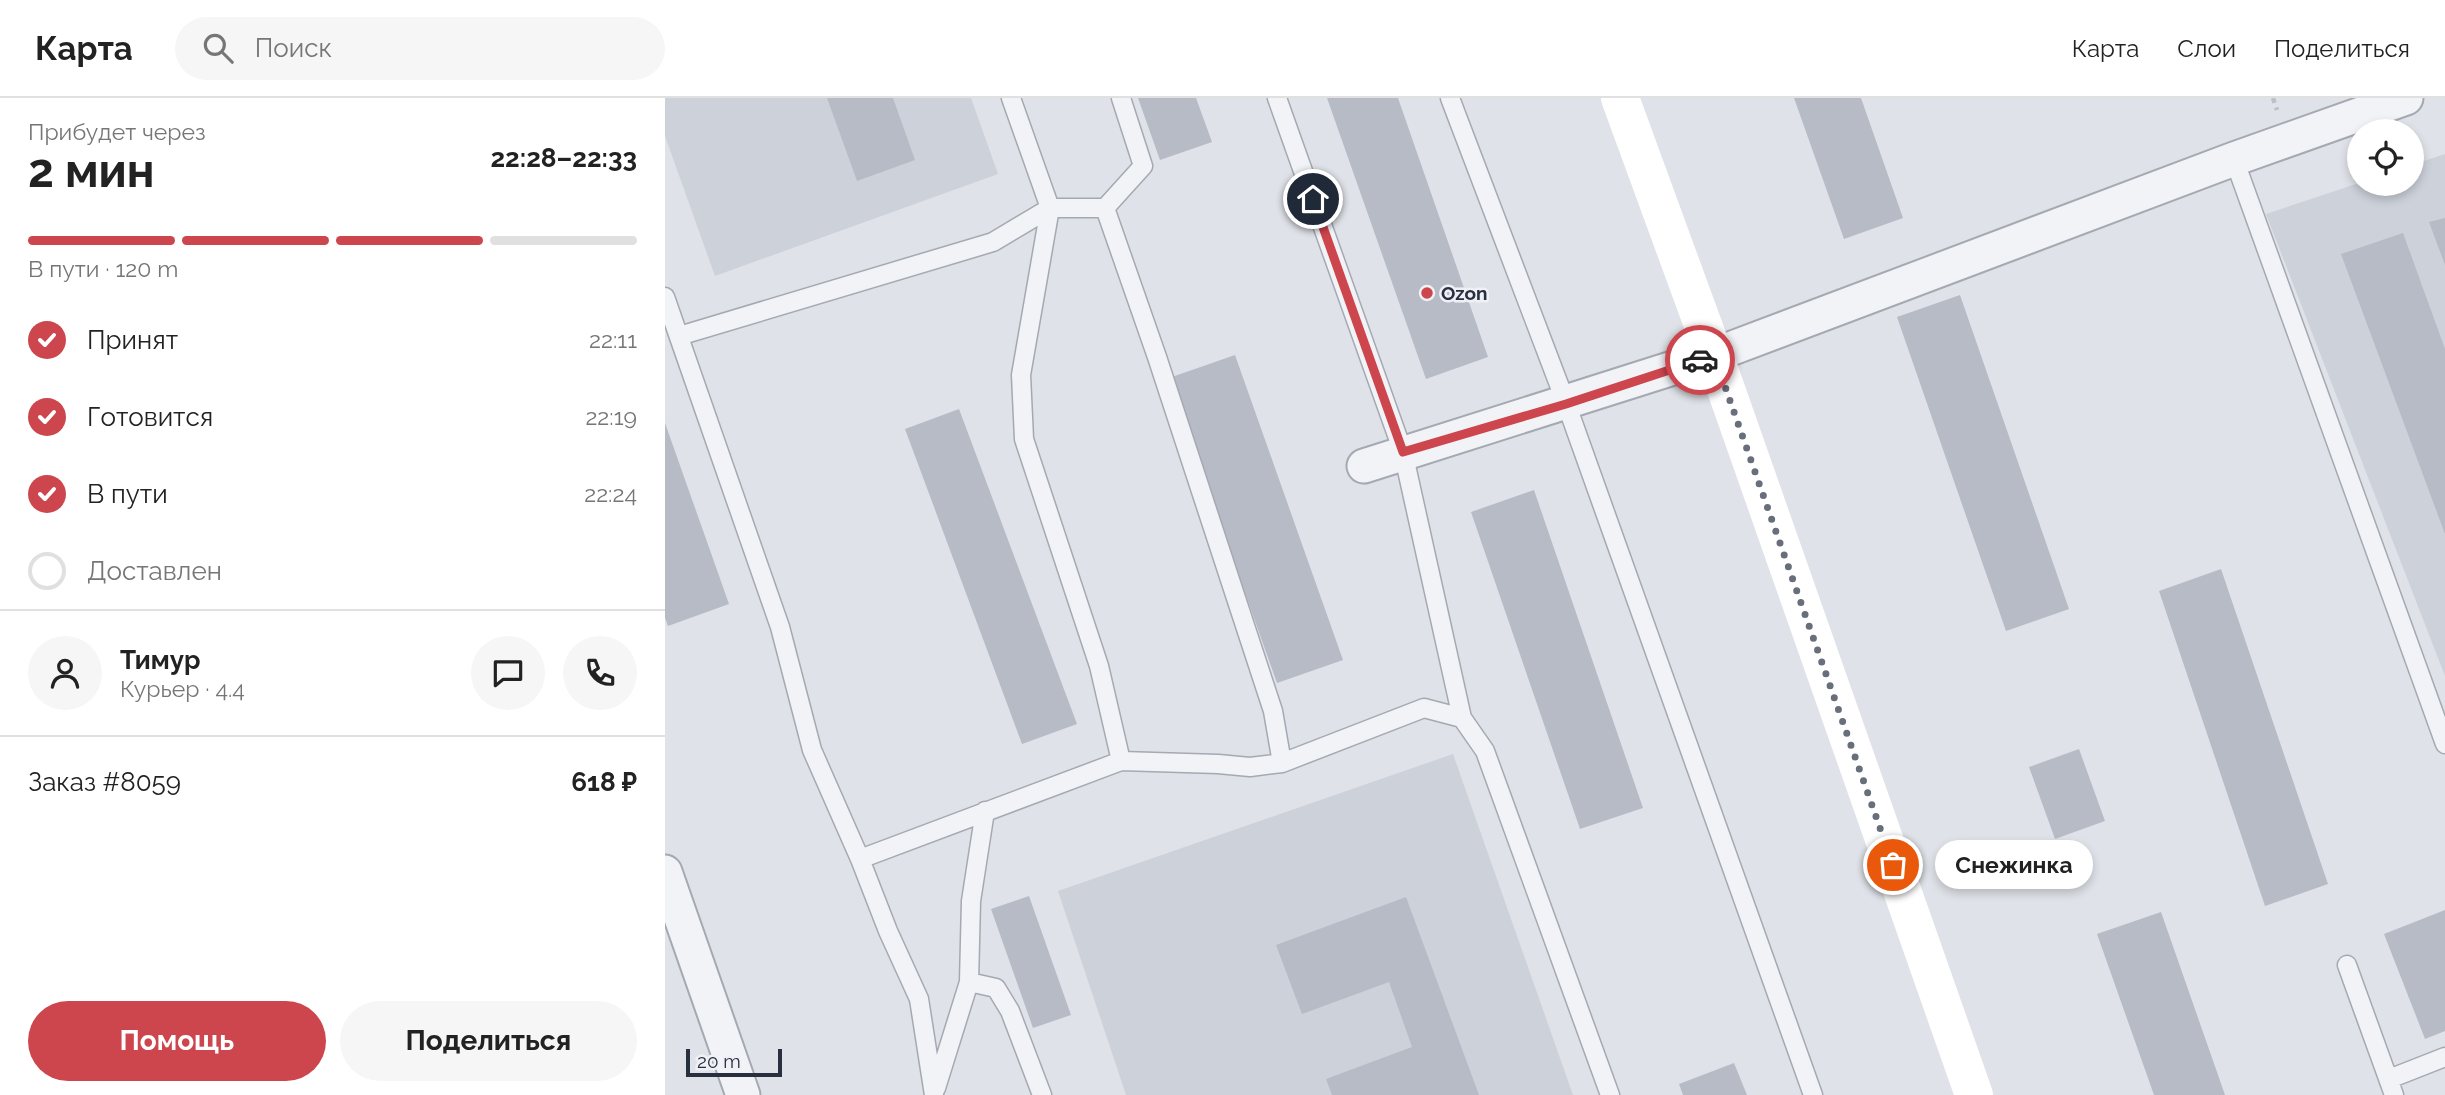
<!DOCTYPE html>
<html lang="ru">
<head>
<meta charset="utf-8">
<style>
	:root { --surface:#fff; --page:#f6f6f6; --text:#222; --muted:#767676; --line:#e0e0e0; --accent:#cd454d }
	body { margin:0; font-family:Raleway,sans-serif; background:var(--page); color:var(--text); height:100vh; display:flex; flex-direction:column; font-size:26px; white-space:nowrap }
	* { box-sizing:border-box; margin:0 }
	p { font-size:23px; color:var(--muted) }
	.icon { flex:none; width:38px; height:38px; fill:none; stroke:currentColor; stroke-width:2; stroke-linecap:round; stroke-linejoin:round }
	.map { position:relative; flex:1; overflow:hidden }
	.panel { display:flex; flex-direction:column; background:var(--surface); width:665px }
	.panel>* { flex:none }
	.buttons { position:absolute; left:1682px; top:21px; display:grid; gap:14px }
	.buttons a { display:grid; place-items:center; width:77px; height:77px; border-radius:50%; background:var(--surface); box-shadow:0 4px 10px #0003; font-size:35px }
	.scale { position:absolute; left:21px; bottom:18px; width:96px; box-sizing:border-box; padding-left:7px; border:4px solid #282f3f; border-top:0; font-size:19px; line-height:24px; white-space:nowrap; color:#282f3f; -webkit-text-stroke:5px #eff1f6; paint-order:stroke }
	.pin { position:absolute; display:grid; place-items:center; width:60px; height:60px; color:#fff; margin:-30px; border:4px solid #fff; border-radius:50%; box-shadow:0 2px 7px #0007 }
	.courier { position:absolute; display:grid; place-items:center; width:70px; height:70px; margin:-35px; border:5px solid #cd454d; border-radius:50%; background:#fff; color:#222; box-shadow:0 2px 9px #0007 }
	.bubble { position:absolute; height:49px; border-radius:24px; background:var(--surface); box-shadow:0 4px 10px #0003; font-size:23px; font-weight:700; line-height:49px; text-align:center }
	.headline em { font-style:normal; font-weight:700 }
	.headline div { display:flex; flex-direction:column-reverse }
	.headline { display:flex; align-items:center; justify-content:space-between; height:119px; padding:0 28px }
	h1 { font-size:46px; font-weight:700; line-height:52px }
	.bar { display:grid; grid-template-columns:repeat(4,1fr); gap:10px 7px; align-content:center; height:84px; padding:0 28px }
	.bar i { height:9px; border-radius:5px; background:var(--line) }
	.bar .current { background:var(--accent) }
	.bar p { grid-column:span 4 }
	.line { display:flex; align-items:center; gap:18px; padding:0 28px; border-top:2px solid var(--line) }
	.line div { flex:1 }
	.round { display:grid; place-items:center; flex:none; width:74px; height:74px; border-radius:37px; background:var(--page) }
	ol { padding:0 28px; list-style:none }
	li { display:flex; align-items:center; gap:21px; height:77px }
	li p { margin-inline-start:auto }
	li .icon { padding:7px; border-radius:50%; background:var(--accent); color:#fff; stroke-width:4 }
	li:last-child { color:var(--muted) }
	li i { width:38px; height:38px; border:4px solid var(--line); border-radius:50% }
	.action { display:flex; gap:14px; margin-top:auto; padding:14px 28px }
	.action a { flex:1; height:80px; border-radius:42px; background:var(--accent); color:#fff; font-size:28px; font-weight:700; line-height:80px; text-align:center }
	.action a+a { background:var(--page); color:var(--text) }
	header { display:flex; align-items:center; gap:42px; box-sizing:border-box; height:98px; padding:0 35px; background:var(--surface); border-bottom:2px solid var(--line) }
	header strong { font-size:33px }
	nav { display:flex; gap:38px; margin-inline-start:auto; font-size:24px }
	.search { width:490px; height:63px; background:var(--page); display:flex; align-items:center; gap:18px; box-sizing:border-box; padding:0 24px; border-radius:38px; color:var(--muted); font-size:26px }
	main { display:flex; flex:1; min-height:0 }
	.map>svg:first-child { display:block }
	.built { fill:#cdd1da }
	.building { fill:#b7bbc5 }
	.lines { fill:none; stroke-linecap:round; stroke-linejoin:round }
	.lane-casing { stroke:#a4a9b2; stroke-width:21 }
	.street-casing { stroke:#a4a9b2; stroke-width:37 }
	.path { stroke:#bdc0c7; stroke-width:4.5; stroke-dasharray:5 5; stroke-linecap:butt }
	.lane { stroke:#f2f3f7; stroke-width:18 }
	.street { stroke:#f2f3f7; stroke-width:33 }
	.secondary { stroke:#fff; stroke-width:38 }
	.done { stroke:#686e7a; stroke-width:7; stroke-dasharray:0 12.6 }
	.route { stroke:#cd454d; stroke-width:9 }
	.poi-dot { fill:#cd454d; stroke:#eff1f6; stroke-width:2.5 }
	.labels { text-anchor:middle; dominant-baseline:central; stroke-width:5; stroke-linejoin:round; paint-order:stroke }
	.poi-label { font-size:19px; font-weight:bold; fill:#282f3f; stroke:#eff1f6; text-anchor:start }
</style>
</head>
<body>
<header>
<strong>Карта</strong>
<div class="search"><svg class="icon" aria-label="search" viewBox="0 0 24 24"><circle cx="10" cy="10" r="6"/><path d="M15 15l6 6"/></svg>Поиск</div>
<nav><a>Карта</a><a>Слои</a><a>Поделиться</a></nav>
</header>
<main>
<section class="panel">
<div class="headline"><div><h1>2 мин</h1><p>Прибудет через</p></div><em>22:28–22:33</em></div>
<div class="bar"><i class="current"></i><i class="current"></i><i class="current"></i><i></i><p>В пути · 120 m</p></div>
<ol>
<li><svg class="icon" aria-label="check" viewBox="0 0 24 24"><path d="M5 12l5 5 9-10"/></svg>Принят<p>22:11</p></li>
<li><svg class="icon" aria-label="check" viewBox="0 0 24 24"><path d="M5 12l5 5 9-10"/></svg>Готовится<p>22:19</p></li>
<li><svg class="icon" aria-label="check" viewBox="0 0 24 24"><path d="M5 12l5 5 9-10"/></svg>В пути<p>22:24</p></li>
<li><i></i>Доставлен</li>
</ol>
<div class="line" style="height:126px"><a class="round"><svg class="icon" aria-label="person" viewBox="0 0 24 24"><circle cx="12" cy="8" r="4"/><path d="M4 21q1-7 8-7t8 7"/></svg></a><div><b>Тимур</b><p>Курьер · 4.4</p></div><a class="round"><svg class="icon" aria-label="chat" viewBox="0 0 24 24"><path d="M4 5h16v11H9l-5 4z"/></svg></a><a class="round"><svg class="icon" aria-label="phone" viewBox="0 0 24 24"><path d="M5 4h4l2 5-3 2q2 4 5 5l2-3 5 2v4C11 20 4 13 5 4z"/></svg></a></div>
<div class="line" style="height:91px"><div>Заказ #8059</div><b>618 ₽</b></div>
<div class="action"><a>Помощь</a><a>Поделиться</a></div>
</section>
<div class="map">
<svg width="1780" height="997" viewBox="0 0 1780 997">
	<rect width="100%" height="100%" fill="#dfe2e8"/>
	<!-- built -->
	<path class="built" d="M0,0H306L333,76L50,178L0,38Z
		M1780,56V578L1601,116L1694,85L1746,86L1747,67Z
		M788,656L908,997H461L393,793Z"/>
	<!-- building -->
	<path class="building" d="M162,0H228L250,62L192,83Z
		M473,0H531L547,44L495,62Z
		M662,0H733L823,259L761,281Z
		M1129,0H1196L1238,120L1179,141Z
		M1780,120V167L1764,124Z
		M1738,135L1780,251V436L1676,156Z
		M1295,197L1404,511L1341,533L1232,219Z
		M570,257L678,562L612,585L504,280Z
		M294,311L412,626L357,646L240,331Z
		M0,325L64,506L3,528L0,520Z
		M869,392L978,710L915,731L806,414Z
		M1556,471L1663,786L1600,808L1494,493Z
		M1414,651L1440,723L1390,741L1364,669Z
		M364,798L406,917L368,930L326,811Z
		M741,799L814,997H667L661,981L747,949L724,884L637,916L611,847Z
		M1780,812V933L1760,941L1719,836Z
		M1496,814L1560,997H1489L1432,836Z
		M1069,965L1082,997H1018L1014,986Z"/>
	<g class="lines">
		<!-- lane casing -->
		<g class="lane-casing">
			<path id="lane" d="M346,0L385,110L356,277L359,341L434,568L456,663
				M456,0L478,68L440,110L492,259L608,613L617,665
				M612,0L738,354L797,620
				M785,0L901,305L1148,997
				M1569,61L1780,646
				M0,199L115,529L147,652L195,761L223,833L254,901L269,997
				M14,238L328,144L385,110H440
				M195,761L456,663L553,666L585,669L617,665L759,610L797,620L820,653L945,997
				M1682,867L1729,997
				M304,884L331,890L345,913L377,997
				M1724,981L1780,959
				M271,990L304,884L306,803L320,713"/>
		</g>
		<!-- street casing -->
		<g class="street-casing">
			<path id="street" d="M699,368L1049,257L1569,61L1741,0
				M0,774L78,997"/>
		</g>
		<!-- path -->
		<path class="path" d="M1608,0L1612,12"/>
		<!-- lane -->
		<use href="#lane" class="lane"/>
		<!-- street -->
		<use href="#street" class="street"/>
		<!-- secondary -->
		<path class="secondary" d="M955,0L1049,257L1309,997"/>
	</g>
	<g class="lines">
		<!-- done -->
		<path class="done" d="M1035,262L1049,257L1228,767"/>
		<!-- route -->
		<path class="route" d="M648,101L738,354L901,306L1035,262"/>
	</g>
	<!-- markers -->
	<circle class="poi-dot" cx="762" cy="195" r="7"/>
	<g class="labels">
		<!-- poi labels -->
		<g class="poi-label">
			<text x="776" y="195">Ozon</text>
		</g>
	</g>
</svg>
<div class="buttons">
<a><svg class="icon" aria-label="locate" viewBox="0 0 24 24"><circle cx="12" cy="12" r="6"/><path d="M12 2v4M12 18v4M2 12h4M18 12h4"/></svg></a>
</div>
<div class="scale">20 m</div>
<div class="pin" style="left:1228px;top:767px;background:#ea580c"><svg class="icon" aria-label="bag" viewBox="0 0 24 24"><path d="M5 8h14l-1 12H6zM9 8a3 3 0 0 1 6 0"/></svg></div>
<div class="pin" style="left:648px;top:101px;background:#1f2937"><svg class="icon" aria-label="home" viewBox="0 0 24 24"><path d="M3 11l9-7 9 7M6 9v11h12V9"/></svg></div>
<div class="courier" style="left:1035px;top:262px"><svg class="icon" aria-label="car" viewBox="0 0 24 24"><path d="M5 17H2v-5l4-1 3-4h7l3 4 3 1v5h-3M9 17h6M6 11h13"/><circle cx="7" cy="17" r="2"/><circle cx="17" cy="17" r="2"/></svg></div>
<div class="bubble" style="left:1270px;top:742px;width:158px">Снежинка</div>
</div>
</main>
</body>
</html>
